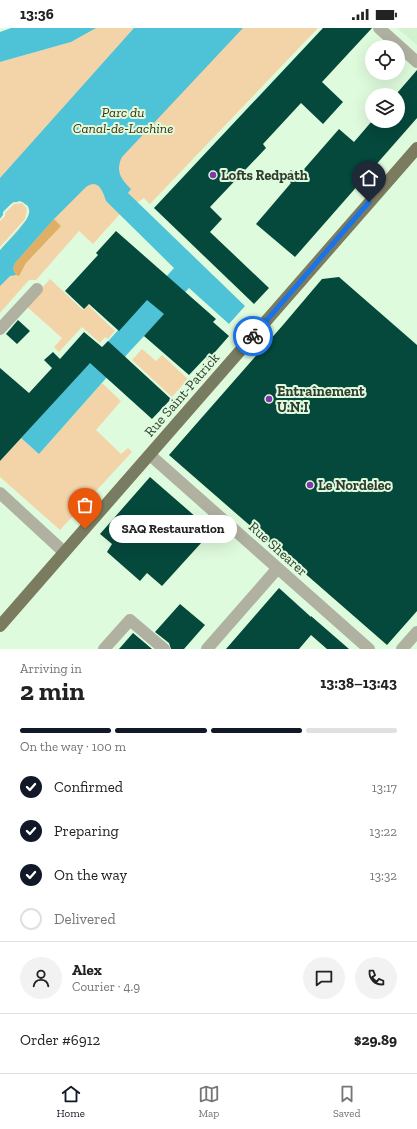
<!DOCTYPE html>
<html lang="en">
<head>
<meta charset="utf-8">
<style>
	:root { --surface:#fff; --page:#f2f2f2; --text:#222; --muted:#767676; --line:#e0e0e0; --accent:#111827 }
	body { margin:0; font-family:"Zilla Slab",serif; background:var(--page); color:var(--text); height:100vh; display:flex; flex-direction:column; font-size:15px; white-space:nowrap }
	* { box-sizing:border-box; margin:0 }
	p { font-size:13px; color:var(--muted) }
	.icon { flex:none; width:22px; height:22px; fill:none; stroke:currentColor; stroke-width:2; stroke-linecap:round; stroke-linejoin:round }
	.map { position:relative; height:621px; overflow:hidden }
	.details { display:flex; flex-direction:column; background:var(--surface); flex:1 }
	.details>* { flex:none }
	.fabs { position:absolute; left:365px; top:12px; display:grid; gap:8px }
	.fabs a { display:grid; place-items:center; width:40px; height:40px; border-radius:50%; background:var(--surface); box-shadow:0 4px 16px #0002; font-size:20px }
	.pin { position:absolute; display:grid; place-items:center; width:34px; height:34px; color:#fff; margin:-41px -17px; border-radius:50% 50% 50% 0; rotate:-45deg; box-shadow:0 0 4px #0007 }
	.pin .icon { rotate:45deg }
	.courier { position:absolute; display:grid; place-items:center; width:40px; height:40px; margin:-20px; border:3px solid #1a73e8; border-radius:50%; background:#fff; color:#222; box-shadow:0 1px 5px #0007 }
	.bubble { position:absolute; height:28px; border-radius:14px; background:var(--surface); box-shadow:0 4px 16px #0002; font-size:13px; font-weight:800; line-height:28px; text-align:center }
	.overview em { font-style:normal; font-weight:800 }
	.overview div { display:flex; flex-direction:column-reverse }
	.overview { display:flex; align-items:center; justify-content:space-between; height:68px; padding:0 20px }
	h1 { font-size:26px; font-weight:800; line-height:30px }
	.bar { display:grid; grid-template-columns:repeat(4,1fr); gap:6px 4px; align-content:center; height:48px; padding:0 20px }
	.bar i { height:5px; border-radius:3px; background:var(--line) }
	.bar .active { background:var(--accent) }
	.bar p { grid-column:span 4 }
	.line { display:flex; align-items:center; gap:10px; padding:0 20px; border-top:1px solid var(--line) }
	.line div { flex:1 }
	.round { display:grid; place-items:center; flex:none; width:42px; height:42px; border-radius:21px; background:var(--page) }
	ol { padding:0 20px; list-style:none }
	li { display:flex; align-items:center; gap:12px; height:44px }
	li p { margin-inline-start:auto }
	li .icon { padding:4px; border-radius:50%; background:var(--accent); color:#fff; stroke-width:4 }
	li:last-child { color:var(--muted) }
	li i { width:22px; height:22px; border:2px solid var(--line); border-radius:50% }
	.status { display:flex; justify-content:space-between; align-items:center; height:28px; padding:0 20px; background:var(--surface); direction:ltr }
	.status svg { height:11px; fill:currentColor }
	.tabs { display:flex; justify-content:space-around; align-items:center; height:56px; border-top:1px solid var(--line); background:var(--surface); font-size:11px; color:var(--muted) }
	.tabs a { display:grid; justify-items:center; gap:2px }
	.tabs .active { color:var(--accent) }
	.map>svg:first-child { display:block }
	.built { fill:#d1f2ce }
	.green { fill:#f3d4a9 }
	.forest { fill:#e0af66 }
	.water { fill:#4ec3d7 }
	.pier { fill:#dffbdd }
	.building { fill:#05483c }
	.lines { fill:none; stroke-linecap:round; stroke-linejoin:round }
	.minor { stroke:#b0b1a1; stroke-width:12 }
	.major { stroke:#7a7b5f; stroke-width:12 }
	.done { stroke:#6e7f6d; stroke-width:4; stroke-dasharray:0 7.2 }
	.route { stroke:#1a73e8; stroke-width:5 }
	.poi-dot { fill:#8237a8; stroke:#dffbdd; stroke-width:1.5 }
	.labels { text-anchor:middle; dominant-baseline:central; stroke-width:4; stroke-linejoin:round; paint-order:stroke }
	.park-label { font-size:14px; font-style:italic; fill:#442f0f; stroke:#dffbdd }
	.poi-label { font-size:14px; font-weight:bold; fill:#313c30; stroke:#dffbdd; text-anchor:start }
	.street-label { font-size:14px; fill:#313c30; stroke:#dffbdd }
</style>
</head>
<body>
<div class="status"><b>13:36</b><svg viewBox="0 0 49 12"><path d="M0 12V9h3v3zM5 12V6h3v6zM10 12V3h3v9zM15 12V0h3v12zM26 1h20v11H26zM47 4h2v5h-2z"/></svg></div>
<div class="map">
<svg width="417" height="621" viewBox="0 0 417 621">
	<rect width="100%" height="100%" fill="#dffbdd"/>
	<!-- built -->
	<path class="built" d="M397,0H417V17Z"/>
	<!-- green -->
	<path class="green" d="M65,0H318L150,176L144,170L119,187L93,216L79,203L36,252H29L0,285V34L71,14Z
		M50,251L83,282L88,277L115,303L108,311L105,309L100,315L82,299L59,324L54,319L62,310L26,278Z
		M142,321L156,333L162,327L188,351L172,369L132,332Z
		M102,355L121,373L96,402L121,426L128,420L132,424L60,502L0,449V433L21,410L39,426Z"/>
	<!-- forest -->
	<path class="forest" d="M54,191L61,198L26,235L19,248L16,247L13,241L15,235Z"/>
	<!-- water -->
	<path class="water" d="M11,0H96L71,14L0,34V4Z
		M134,0H243L122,129C115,143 121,151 131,161L128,165L245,278L229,296L189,260L131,322L39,426L21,410L174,240L106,173C103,163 98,150 86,159L54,191L15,235L13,241L16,247L10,248L0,258V222C6,215 33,190 29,181C28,178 24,176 23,174H13L0,191V150Z"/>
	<!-- pier -->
	<path class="pier" d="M20,173L28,178L29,184L28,188L26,192L0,222V219L25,191L27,181L22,175L14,176L5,185V188L0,193V191L3,187V184L11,176Z"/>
	<!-- building -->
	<path class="building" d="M323,0H372L322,54L343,74L323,96L301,75L263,116L266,120L210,179L222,191L210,204L269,260L254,276L154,180Z
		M417,42V90L295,229L256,196L291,155L284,149L291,142L298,148L339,101L354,114L372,93H398V64Z
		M116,203L216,291L213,294L229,308L208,332L206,329L189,347L144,308L164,286L147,272L119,303L89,276L84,281L65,263L98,227L96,225Z
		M339,249L417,317V583L387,617L169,427L283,297L322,251Z
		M18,292L30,303L17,316L6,306Z
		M84,304L102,319L108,313L171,371L152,391L90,335L0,433V340L29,365L52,340L44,332L53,324L60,331Z
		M150,449L212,503L162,558L147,545L140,553L107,524L112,516L100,506Z
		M279,560L311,589V588L349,621H327L311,607L299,621H226Z
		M180,576L205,597L184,621H171L169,615L155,604Z
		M133,605L145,615L152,621H119Z"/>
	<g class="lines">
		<!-- minor -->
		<path class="minor" d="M379,0L417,34
			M0,301L37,261
			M150,427L369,621
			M0,465L64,524
			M104,621L130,592L164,621
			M207,621L277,541
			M402,621L417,604"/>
		<!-- major -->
		<path class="major" d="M0,598L417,120"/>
	</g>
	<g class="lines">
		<!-- done -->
		<path class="done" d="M85,501L253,308"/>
		<!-- route -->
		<path class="route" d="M253,308L369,174"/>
	</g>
	<!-- markers -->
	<g class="poi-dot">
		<circle cx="213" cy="147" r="4"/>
		<circle cx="269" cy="371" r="4"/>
		<circle cx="310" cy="457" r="4"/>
	</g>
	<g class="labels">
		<!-- park labels -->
		<g class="park-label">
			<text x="123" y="84">Parc du<tspan x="123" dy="16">Canal-de-Lachine</tspan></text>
		</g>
		<!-- poi labels -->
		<g class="poi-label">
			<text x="221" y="147">Lofts Redpath</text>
			<text x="277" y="363">Entraînement<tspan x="277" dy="16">U.N.I</tspan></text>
			<text x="318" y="457">Le Nordelec</text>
		</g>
		<!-- street labels -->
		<g class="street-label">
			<text transform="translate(182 367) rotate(-49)">Rue Saint-Patrick</text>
			<text transform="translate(278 521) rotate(42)">Rue Shearer</text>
		</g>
	</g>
</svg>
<div class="fabs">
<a><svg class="icon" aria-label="locate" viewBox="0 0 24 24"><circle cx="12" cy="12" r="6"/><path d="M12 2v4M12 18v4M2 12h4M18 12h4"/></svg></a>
<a><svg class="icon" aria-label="layers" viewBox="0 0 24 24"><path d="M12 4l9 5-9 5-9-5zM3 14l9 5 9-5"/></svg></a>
</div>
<div class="pin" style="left:85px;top:501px;background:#ea580c"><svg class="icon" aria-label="bag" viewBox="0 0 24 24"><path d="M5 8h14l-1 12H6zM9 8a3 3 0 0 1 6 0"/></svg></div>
<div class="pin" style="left:369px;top:174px;background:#1f2937"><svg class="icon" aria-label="home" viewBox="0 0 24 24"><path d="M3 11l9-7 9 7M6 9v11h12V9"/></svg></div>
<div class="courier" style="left:253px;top:308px"><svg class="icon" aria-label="bike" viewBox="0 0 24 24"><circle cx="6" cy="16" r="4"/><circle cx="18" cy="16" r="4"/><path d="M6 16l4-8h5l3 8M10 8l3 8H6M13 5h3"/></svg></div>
<div class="bubble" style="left:109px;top:487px;width:128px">SAQ Restauration</div>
</div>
<section class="details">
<div class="overview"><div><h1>2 min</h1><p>Arriving in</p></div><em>13:38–13:43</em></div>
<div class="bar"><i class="active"></i><i class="active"></i><i class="active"></i><i></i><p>On the way · 100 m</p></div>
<ol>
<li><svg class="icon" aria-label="check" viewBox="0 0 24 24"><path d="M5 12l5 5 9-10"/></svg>Confirmed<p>13:17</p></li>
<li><svg class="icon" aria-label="check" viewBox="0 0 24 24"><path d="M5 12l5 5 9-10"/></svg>Preparing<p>13:22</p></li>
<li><svg class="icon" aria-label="check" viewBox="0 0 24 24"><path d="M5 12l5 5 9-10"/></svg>On the way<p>13:32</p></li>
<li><i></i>Delivered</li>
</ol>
<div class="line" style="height:72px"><a class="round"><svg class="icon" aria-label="person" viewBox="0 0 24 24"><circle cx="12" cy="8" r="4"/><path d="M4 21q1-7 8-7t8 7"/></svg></a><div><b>Alex</b><p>Courier · 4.9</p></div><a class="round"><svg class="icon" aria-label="chat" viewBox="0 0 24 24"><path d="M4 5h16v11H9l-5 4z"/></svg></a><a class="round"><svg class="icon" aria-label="phone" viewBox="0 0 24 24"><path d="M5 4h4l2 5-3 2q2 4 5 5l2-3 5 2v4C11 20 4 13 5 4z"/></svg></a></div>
<div class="line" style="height:52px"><div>Order #6912</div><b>$29.89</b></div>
</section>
<nav class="tabs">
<a class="active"><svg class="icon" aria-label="home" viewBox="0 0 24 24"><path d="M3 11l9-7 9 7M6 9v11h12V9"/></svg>Home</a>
<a><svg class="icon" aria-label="map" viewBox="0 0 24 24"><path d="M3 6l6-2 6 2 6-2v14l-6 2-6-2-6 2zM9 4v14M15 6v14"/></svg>Map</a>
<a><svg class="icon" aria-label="saved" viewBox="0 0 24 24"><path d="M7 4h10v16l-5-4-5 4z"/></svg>Saved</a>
</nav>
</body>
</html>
